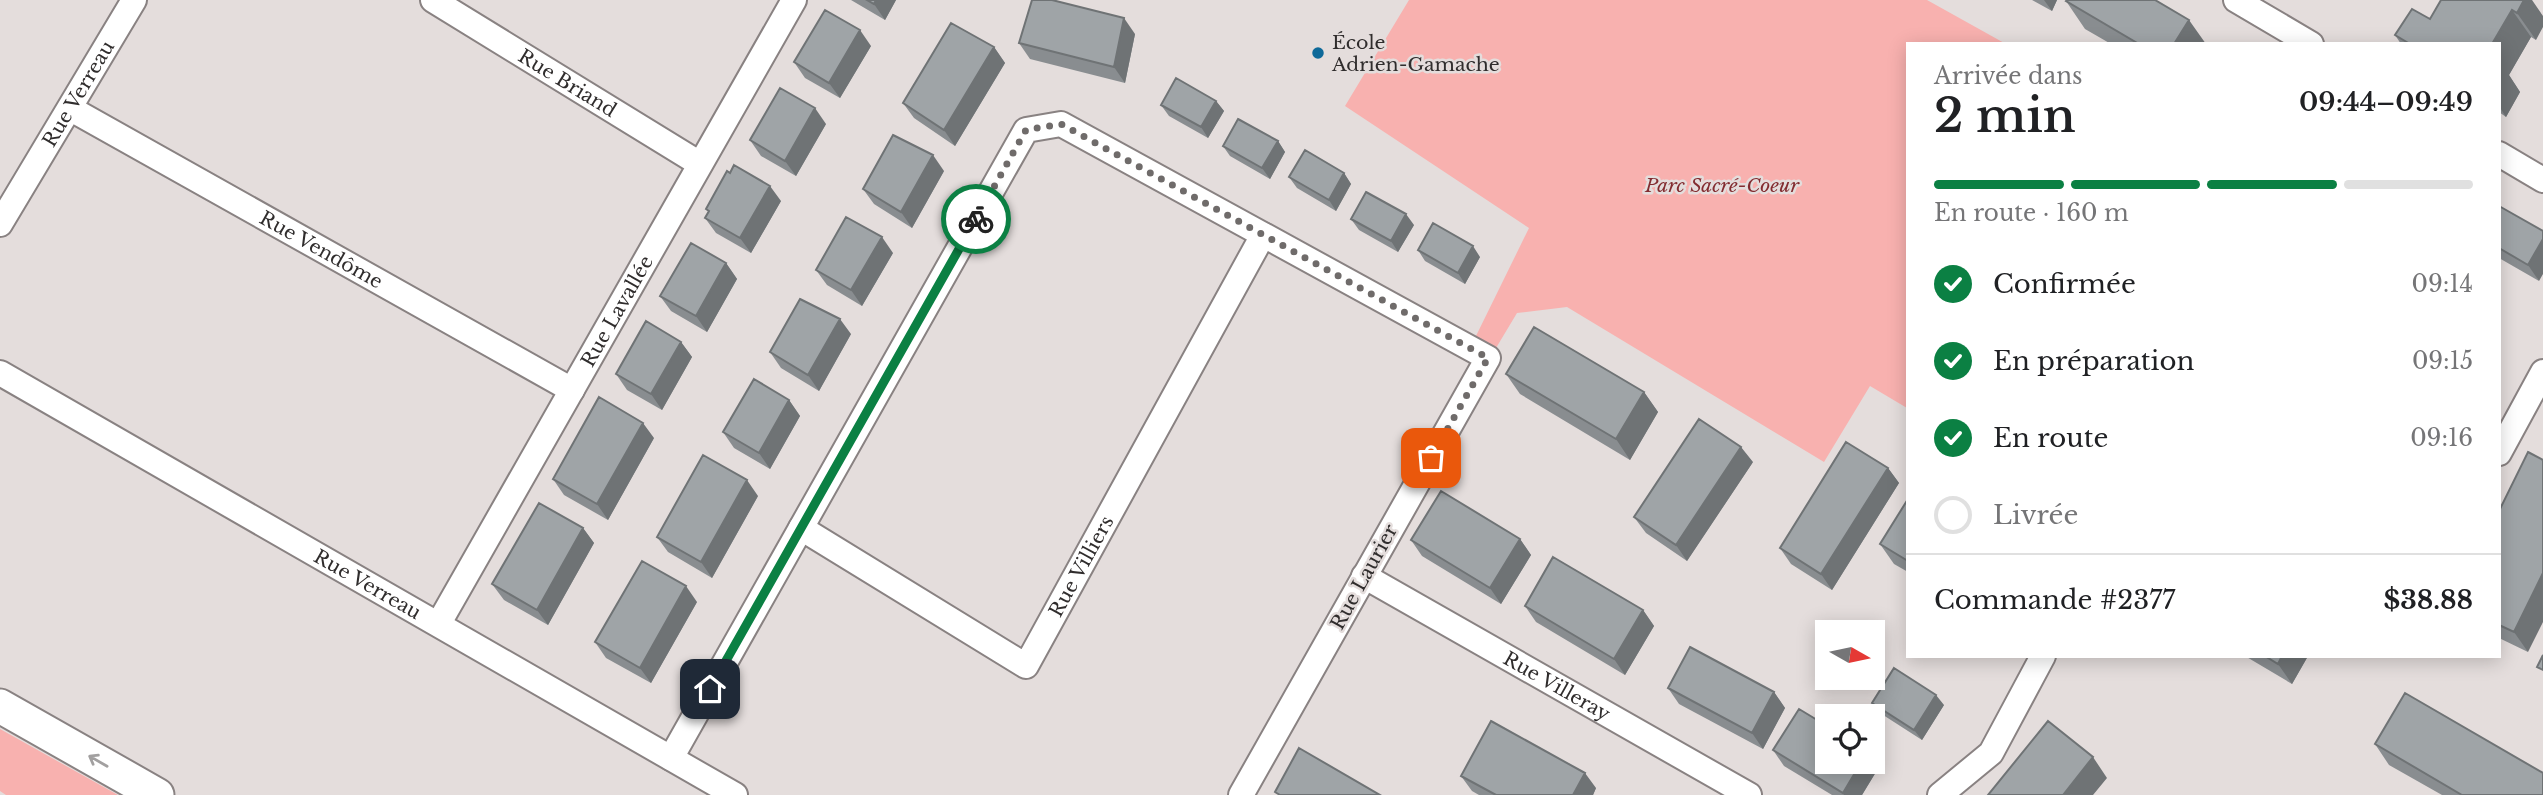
<!DOCTYPE html>
<html lang="fr">
<head>
<meta charset="utf-8">
<style>
	:root { --surface:#fff; --page:#f2f2f2; --text:#202124; --muted:#757577; --line:#e0e0e0; --accent:#0b8043 }
	body { margin:0; font-family:"Libre Baskerville",serif; background:var(--page); color:var(--text); height:100vh; display:flex; flex-direction:column; font-size:26px; white-space:nowrap }
	* { box-sizing:border-box; margin:0 }
	p { font-size:23px; color:var(--muted) }
	.icon { flex:none; width:38px; height:38px; fill:none; stroke:currentColor; stroke-width:2; stroke-linecap:round; stroke-linejoin:round }
	.map { position:relative; flex:1; overflow:hidden }
	.side { position:absolute; left:1906px; top:42px; width:595px; height:616px; display:flex; flex-direction:column; background:var(--surface); border-radius:0px; box-shadow:0 4px 18px #0003 }
	.side>* { flex:none }
	.needle { width:46px; rotate:99deg }
	.tools { position:absolute; left:1815px; top:620px; display:grid; gap:14px }
	.tools a { display:grid; place-items:center; width:70px; height:70px; border-radius:0px; background:var(--surface); box-shadow:0 4px 18px #0003; font-size:35px }
	.pin { position:absolute; display:grid; place-items:center; width:60px; height:60px; color:#fff; margin:-30px; border-radius:14px; box-shadow:0 4px 10px #0006 }
	.courier { position:absolute; display:grid; place-items:center; width:70px; height:70px; margin:-35px; border:5px solid #0b8043; border-radius:50%; background:#fff; color:#222; box-shadow:0 2px 9px #0007 }
	.summary em { font-style:normal; font-weight:600 }
	.summary div { display:flex; flex-direction:column-reverse }
	.summary { display:flex; align-items:center; justify-content:space-between; height:119px; padding:0 28px }
	h1 { font-size:46px; font-weight:600; line-height:52px }
	.bar { display:grid; grid-template-columns:repeat(4,1fr); gap:10px 7px; align-content:center; height:84px; padding:0 28px }
	.bar i { height:9px; border-radius:5px; background:var(--line) }
	.bar .selected { background:var(--accent) }
	.bar p { grid-column:span 4 }
	.line { display:flex; align-items:center; gap:18px; padding:0 28px; border-top:2px solid var(--line) }
	.line div { flex:1 }
	ol { padding:0 28px; list-style:none }
	li { display:flex; align-items:center; gap:21px; height:77px }
	li p { margin-inline-start:auto }
	li .icon { padding:7px; border-radius:50%; background:var(--accent); color:#fff; stroke-width:4 }
	li:last-child { color:var(--muted) }
	li i { width:38px; height:38px; border:4px solid var(--line); border-radius:50% }
	.map>svg:first-child { display:block }
	.green { fill:#f8b1af }
	.lines { fill:none; stroke-linecap:round; stroke-linejoin:round }
	.minor-casing { stroke:#898282; stroke-width:28 }
	.secondary-casing { stroke:#898282; stroke-width:37 }
	.minor { stroke:#fff; stroke-width:24 }
	.secondary { stroke:#fff; stroke-width:33 }
	.wall { fill:#898d90 }
	.shaded-wall { fill:#6f7375 }
	.building { fill:#9fa4a7; stroke:#6f7375; stroke-width:2 }
	.oneway { stroke:#a2a0a0 }
	.done { stroke:#6f6b6a; stroke-width:7; stroke-dasharray:0 12.6 }
	.route { stroke:#0b8043; stroke-width:9 }
	.poi-dot { fill:#0e6999; stroke:#e4dddc; stroke-width:2.5 }
	.labels { text-anchor:middle; dominant-baseline:central; stroke-width:5; stroke-linejoin:round; paint-order:stroke }
	.poi-label { font-size:19px; fill:#302d2d; stroke:#e4dddc; text-anchor:start }
	.street-label { font-size:19px; fill:#302d2d; stroke:#e4dddc }
	.park-label { font-size:19px; font-style:italic; fill:#832c30; stroke:#e4dddc }
</style>
</head>
<body>
<div class="map">
<svg width="2543" height="795" viewBox="0 0 2543 795">
	<rect width="100%" height="100%" fill="#e4dddc"/>
	<!-- green -->
	<path class="green" d="M1409,0H1927L2006,44H1908L1907,408L1870,386L1824,462L1567,307L1517,313L1496,348L1475,338L1529,228L1345,106Z
		M0,729L118,795H6L0,791Z"/>
	<g class="lines">
		<!-- minor casing -->
		<g class="minor-casing">
			<g id="minor">
				<path id="s1" d="M433,0L700,164"/>
				<path d="M2236,0L2311,44"/>
				<path id="s2" d="M71,109L572,390"/>
				<path d="M2499,154L2543,180"/>
				<path id="s3" d="M0,224L134,0"/>
				<path id="s4" d="M0,373L735,795"/>
				<path d="M2499,453L2543,372"/>
				<path id="s5" d="M801,528L1026,666L1263,235"/>
				<path id="s6" d="M1364,576L1749,795"/>
				<path id="s7" d="M439,623L794,0"/>
				<path d="M671,758L1026,130L1061,124L1488,358L1241,795"/>
				<path d="M1940,795L1991,753L2043,656"/>
			</g>
		</g>
		<!-- secondary casing -->
		<g class="secondary-casing">
			<path id="secondary" d="M0,706L157,795"/>
		</g>
		<!-- minor -->
		<use href="#minor" class="minor"/>
		<!-- secondary -->
		<use href="#secondary" class="secondary"/>
	</g>
	<!-- wall -->
	<path class="wall" d="M851,0H896L885,20Z
		M2032,0H2057L2052,11Z
		M2532,0L2536,40L2531,37L2509,75L2520,92L2506,117L2499,112V44H2401L2395,35L2430,19Z
		M2066,1L2206,44H2111L2085,29Z
		M1135,34L1125,83L1030,59L1019,43Z
		M871,46L840,98L805,78L794,62Z
		M994,47L1005,63L955,146L914,118L903,103Z
		M1216,101L1224,111L1208,138L1169,116L1161,105Z
		M826,124L796,176L761,156L750,140Z
		M1278,141L1285,152L1270,179L1230,156L1223,146Z
		M944,171L912,228L874,204L863,189Z
		M1344,173L1351,184L1336,211L1297,188L1289,177Z
		M781,201L751,253L716,233L705,218L708,212L706,209Z
		M2499,206L2539,281L2499,258Z
		M1351,219L1414,225L1398,252L1359,230Z
		M1418,250L1480,257L1465,284L1425,261Z
		M893,253L862,306L827,285L816,270Z
		M726,263L737,279L707,332L671,311L660,296Z
		M851,334L819,391L781,368L770,352Z
		M681,342L692,357L662,410L627,390L616,374Z
		M1506,374L1644,392L1658,412L1630,460L1520,394Z
		M789,400L800,416L770,469L734,448L723,432Z
		M654,438L608,520L564,495L553,479Z
		M1753,462L1687,561L1646,533L1634,517Z
		M1888,468L1899,483L1832,590L1791,564L1780,548Z
		M758,496L712,578L668,552L657,537Z
		M1908,499V572L1894,564L1880,544Z
		M2499,511L2528,652L2499,638Z
		M583,528L594,543L548,625L504,600L492,584Z
		M1520,539L1531,555L1501,604L1422,556L1411,540Z
		M697,602L651,683L606,658L595,642Z
		M1525,606L1643,610L1654,626L1625,675L1536,622Z
		M2245,656H2308L2292,684Z
		M1668,688L1774,692L1785,708L1763,749L1679,704Z
		M1872,703L1944,705L1922,740L1880,713Z
		M2375,744L2543,795H2442L2389,765Z
		M1773,750L1879,767L1862,795H1832L1784,766Z
		M1461,776L1596,788L1593,795H1479L1472,791Z"/>
	<!-- shaded-wall -->
	<path class="shaded-wall" d="M876,0H896L885,20L874,4Z
		M2044,0H2057L2052,11Z
		M2524,0H2532L2543,16V27L2536,40L2517,13Z
		M2512,10L2531,37L2509,75L2520,92L2506,117L2499,106V44H2492Z
		M1124,18L1135,34L1125,83L1114,67Z
		M2189,20L2206,44H2174Z
		M860,30L871,46L840,98L829,83Z
		M994,47L1005,63L955,146L944,130Z
		M1216,101L1224,111L1208,138L1201,127Z
		M815,108L826,124L796,176L785,161Z
		M1278,141L1285,152L1270,179L1262,168Z
		M933,155L944,171L912,228L901,212Z
		M1344,173L1351,184L1336,211L1329,200Z
		M770,186L781,201L751,253L740,238Z
		M1406,214L1414,225L1398,252L1391,241Z
		M882,237L893,253L862,306L851,290Z
		M2543,239V274L2539,281L2528,265Z
		M1473,246L1480,257L1465,284L1458,273Z
		M726,263L737,279L707,332L696,316Z
		M840,319L851,334L819,391L808,375Z
		M681,342L692,357L662,410L651,394Z
		M1644,392L1658,412L1630,460L1616,439Z
		M789,400L800,416L770,469L759,453Z
		M643,423L654,438L608,520L597,504Z
		M1741,447L1753,462L1687,561L1676,545Z
		M1888,468L1899,483L1832,590L1821,574Z
		M747,480L758,496L712,578L701,562Z
		M583,528L594,543L548,625L537,610Z
		M1520,539L1531,555L1501,604L1490,588Z
		M2543,573V622L2528,652L2514,632Z
		M686,586L697,602L651,683L640,668Z
		M1643,610L1654,626L1625,675L1614,659Z
		M2282,656H2308L2292,684L2278,664Z
		M1774,692L1785,708L1763,749L1752,733Z
		M1936,695L1944,705L1922,740L1914,730Z
		M2093,757L2107,778L2093,795H2063Z
		M1872,758L1879,767L1862,795H1844L1843,793L1862,761H1872Z
		M1585,773L1596,788L1593,795H1573Z"/>
	<!-- building -->
	<path class="building" d="M867,0H876L874,4Z
		M1032,0H1052L1124,18L1114,67L1019,43Z
		M2067,0H2155L2189,20L2174,44H2139L2066,1Z
		M2441,0H2524L2517,13L2512,10L2492,44H2410L2395,35L2412,9L2430,19Z
		M825,10L860,30L829,83L794,62Z
		M951,23L994,47L944,130L903,103Z
		M1176,78L1216,101L1201,127L1161,105Z
		M780,88L815,108L785,161L750,140Z
		M1238,119L1278,141L1262,168L1223,146Z
		M893,135L933,155L901,212L863,189Z
		M1305,150L1344,173L1329,200L1289,177Z
		M734,165L770,186L740,238L705,218L709,211L706,209L727,171L730,173Z
		M1366,192L1406,214L1391,241L1351,219Z
		M2499,206L2543,231V239L2528,265L2499,248Z
		M846,217L882,237L851,290L816,270Z
		M1433,223L1473,246L1458,273L1418,250Z
		M691,243L726,263L696,316L660,296Z
		M800,299L840,319L808,375L770,352Z
		M646,321L681,342L651,394L616,374Z
		M1534,327L1644,392L1616,439L1506,374Z
		M754,379L789,400L759,453L723,432Z
		M599,397L643,423L597,504L553,479Z
		M1699,419L1741,447L1676,545L1634,517Z
		M1846,442L1888,468L1821,574L1780,548Z
		M2528,452L2543,460V573L2514,632L2499,625V511Z
		M703,455L747,480L701,562L657,537Z
		M1441,491L1520,539L1490,588L1411,540Z
		M1908,499V561L1880,544Z
		M539,503L583,528L537,610L492,584Z
		M1553,557L1643,610L1614,659L1525,606Z
		M642,561L686,586L640,668L595,642Z
		M1690,647L1774,692L1752,733L1668,688Z
		M2543,655V670L2537,667Z
		M2265,656H2282L2278,664Z
		M1894,668L1936,695L1914,730L1872,703Z
		M2405,693L2543,773V795H2462L2375,744Z
		M1799,709L1827,726V761H1862L1843,793L1773,750Z
		M1491,721L1585,773L1573,795H1496L1461,776Z
		M2048,721L2093,757L2063,795H1988Z
		M1299,748L1380,795H1280L1275,792Z"/>
	<!-- one-way arrows -->
	<defs><path id="oneway-shaft" d="M-6 0H5M1.5-3L5.5 0L1.5 3" fill="none" stroke-width="1.6" stroke-linecap="round" stroke-linejoin="round" transform="scale(1.75)"/></defs>
	<use class="oneway" href="#oneway-shaft" transform="translate(98 761) rotate(-150)"/>
	<g class="lines">
		<!-- done -->
		<path class="done" d="M976,219L1026,130L1061,124L1488,358L1431,458"/>
		<!-- route -->
		<path class="route" d="M710,689L976,219"/>
	</g>
	<!-- markers -->
	<circle class="poi-dot" cx="1318" cy="53" r="7"/>
	<g class="labels">
		<!-- poi labels -->
		<g class="poi-label">
			<text x="1332" y="42">École<tspan x="1332" dy="22">Adrien-Gamache</tspan></text>
		</g>
		<!-- street labels -->
		<g class="street-label">
			<text stroke="none"><textPath href="#s1" startOffset="158">Rue Briand</textPath></text>
			<text stroke="none"><textPath href="#s3" startOffset="152">Rue Verreau</textPath></text>
			<text stroke="none"><textPath href="#s2" startOffset="287">Rue Vendôme</textPath></text>
			<text stroke="none"><textPath href="#s7" startOffset="359">Rue Lavallée</textPath></text>
			<text stroke="none"><textPath href="#s5" startOffset="378">Rue Villiers</textPath></text>
			<text transform="translate(1364 577) rotate(-61)">Rue Laurier</text>
			<text stroke="none"><textPath href="#s4" startOffset="424">Rue Verreau</textPath></text>
			<text stroke="none"><textPath href="#s6" startOffset="222">Rue Villeray</textPath></text>
		</g>
		<!-- park labels -->
		<g class="park-label">
			<text x="1722" y="185">Parc Sacré-Coeur</text>
		</g>
	</g>
</svg>
<div class="tools">
<a><svg class="needle" viewBox="-14 -14 28 28"><path d="M0-13l5 13h-10z" fill="#e53935"/><path d="M0 13l5-13h-10z" fill="#757577"/></svg></a>
<a><svg class="icon" aria-label="locate" viewBox="0 0 24 24"><circle cx="12" cy="12" r="6"/><path d="M12 2v4M12 18v4M2 12h4M18 12h4"/></svg></a>
</div>
<div class="pin" style="left:1431px;top:458px;background:#ea580c"><svg class="icon" aria-label="bag" viewBox="0 0 24 24"><path d="M5 8h14l-1 12H6zM9 8a3 3 0 0 1 6 0"/></svg></div>
<div class="pin" style="left:710px;top:689px;background:#1f2937"><svg class="icon" aria-label="home" viewBox="0 0 24 24"><path d="M3 11l9-7 9 7M6 9v11h12V9"/></svg></div>
<div class="courier" style="left:976px;top:219px"><svg class="icon" aria-label="bike" viewBox="0 0 24 24"><circle cx="6" cy="16" r="4"/><circle cx="18" cy="16" r="4"/><path d="M6 16l4-8h5l3 8M10 8l3 8H6M13 5h3"/></svg></div>
<section class="side">
<div class="summary"><div><h1>2 min</h1><p>Arrivée dans</p></div><em>09:44–09:49</em></div>
<div class="bar"><i class="selected"></i><i class="selected"></i><i class="selected"></i><i></i><p>En route · 160 m</p></div>
<ol>
<li><svg class="icon" aria-label="check" viewBox="0 0 24 24"><path d="M5 12l5 5 9-10"/></svg>Confirmée<p>09:14</p></li>
<li><svg class="icon" aria-label="check" viewBox="0 0 24 24"><path d="M5 12l5 5 9-10"/></svg>En préparation<p>09:15</p></li>
<li><svg class="icon" aria-label="check" viewBox="0 0 24 24"><path d="M5 12l5 5 9-10"/></svg>En route<p>09:16</p></li>
<li><i></i>Livrée</li>
</ol>
<div class="line" style="height:91px"><div>Commande #2377</div><b>$38.88</b></div>
</section>
</div>
</body>
</html>
